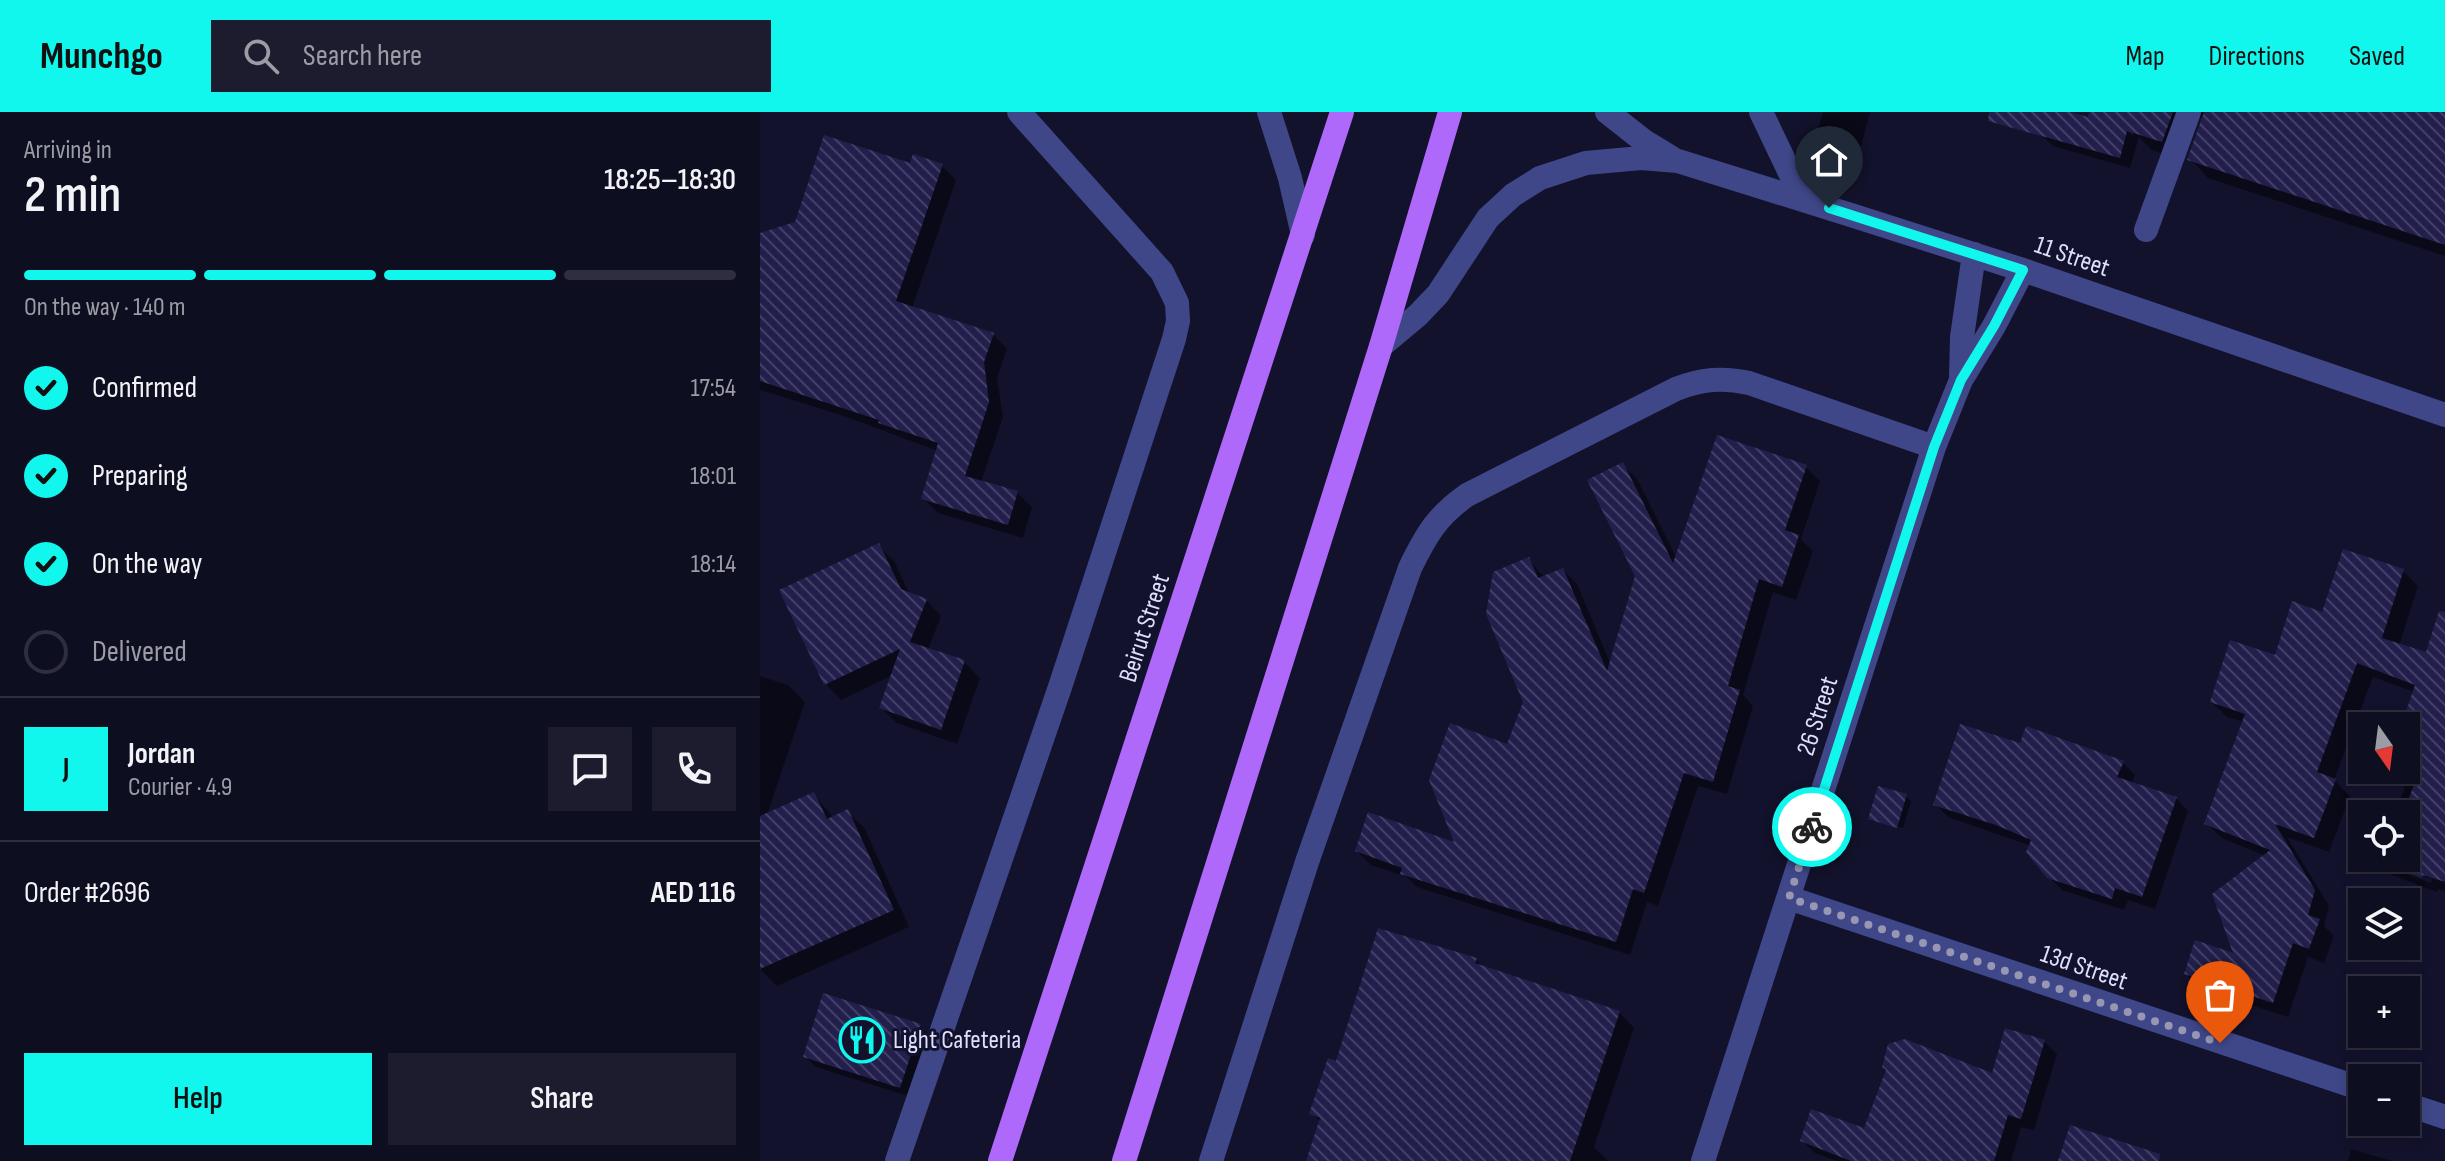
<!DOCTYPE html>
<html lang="en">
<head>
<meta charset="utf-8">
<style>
	:root { --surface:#0e0e21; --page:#1c1c2e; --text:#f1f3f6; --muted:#9b9ca5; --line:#2e2e3f; --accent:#11f7ed }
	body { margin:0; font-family:"Sofia Sans Condensed",sans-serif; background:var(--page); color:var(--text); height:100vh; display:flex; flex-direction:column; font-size:30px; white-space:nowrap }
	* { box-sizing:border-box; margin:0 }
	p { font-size:26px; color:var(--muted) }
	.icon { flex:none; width:44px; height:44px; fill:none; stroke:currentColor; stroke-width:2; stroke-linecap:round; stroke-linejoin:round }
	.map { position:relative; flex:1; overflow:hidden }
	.drawer { display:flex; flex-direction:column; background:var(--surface); width:760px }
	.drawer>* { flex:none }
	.needle { width:52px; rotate:166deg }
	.controls { position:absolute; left:1588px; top:600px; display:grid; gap:16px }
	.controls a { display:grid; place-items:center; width:72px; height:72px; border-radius:0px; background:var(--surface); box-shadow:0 4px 12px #0003,0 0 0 2px var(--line); font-size:40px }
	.pin { position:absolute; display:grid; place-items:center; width:68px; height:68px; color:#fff; margin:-82px -34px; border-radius:50% 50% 50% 0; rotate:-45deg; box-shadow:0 0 8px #0007 }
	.pin .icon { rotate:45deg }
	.courier { position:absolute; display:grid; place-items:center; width:80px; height:80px; margin:-40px; border:6px solid #11f7ed; border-radius:50%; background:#fff; color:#222; box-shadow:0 2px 10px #0007 }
	.headline em { font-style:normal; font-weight:600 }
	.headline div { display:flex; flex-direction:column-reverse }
	.headline { display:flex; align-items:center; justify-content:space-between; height:136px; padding:0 24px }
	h1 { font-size:52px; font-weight:600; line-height:60px }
	.bar { display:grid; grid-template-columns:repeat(4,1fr); gap:12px 8px; align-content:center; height:96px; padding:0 24px }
	.bar i { height:10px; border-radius:6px; background:var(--line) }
	.bar .selected { background:var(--accent) }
	.bar p { grid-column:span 4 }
	.line { display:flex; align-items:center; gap:20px; padding:0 24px; border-top:2px solid var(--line) }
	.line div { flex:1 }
	.round { display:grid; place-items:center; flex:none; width:84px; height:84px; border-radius:0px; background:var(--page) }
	ol { padding:0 24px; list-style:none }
	li { display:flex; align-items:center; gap:24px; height:88px }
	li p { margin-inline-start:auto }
	li .icon { padding:8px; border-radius:50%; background:var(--accent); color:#111; stroke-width:4 }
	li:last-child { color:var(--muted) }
	li i { width:44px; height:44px; border:4px solid var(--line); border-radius:50% }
	.button { display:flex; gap:16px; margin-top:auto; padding:16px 24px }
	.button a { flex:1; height:92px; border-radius:0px; background:var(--accent); color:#111; font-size:32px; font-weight:600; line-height:92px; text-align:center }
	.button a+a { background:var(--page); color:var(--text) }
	header { display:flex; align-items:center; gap:48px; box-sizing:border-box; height:112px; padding:0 40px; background:var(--accent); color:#111 }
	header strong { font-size:38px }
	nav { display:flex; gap:44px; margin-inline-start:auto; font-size:28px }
	.search { width:560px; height:72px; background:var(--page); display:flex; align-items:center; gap:20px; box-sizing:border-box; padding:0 28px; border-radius:0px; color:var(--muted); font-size:30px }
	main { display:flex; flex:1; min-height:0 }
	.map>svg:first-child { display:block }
	.shadow { fill:#0007; fill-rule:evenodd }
	.building { fill:url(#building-back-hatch) }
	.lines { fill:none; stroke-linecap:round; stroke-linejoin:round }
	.minor { stroke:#3f4789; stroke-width:24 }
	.major { stroke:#af69fa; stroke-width:24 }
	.done { stroke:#9797b4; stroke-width:8; stroke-dasharray:0 14.4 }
	.route { stroke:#11f7ed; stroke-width:10 }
	.labels { text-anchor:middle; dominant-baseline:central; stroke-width:6; stroke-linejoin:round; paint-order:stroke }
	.street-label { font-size:26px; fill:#dedffe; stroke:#13122c }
	.poi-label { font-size:26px; fill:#dedffe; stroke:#13122c; text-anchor:start }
</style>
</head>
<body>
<header>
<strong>Munchgo</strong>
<div class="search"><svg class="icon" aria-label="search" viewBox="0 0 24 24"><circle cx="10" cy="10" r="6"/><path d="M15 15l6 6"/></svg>Search here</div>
<nav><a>Map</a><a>Directions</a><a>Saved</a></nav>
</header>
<main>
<section class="drawer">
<div class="headline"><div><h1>2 min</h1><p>Arriving in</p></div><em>18:25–18:30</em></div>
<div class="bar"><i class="selected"></i><i class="selected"></i><i class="selected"></i><i></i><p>On the way · 140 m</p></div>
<ol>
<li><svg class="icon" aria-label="check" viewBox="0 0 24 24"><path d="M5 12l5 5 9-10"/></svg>Confirmed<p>17:54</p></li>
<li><svg class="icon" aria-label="check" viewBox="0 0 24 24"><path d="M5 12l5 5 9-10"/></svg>Preparing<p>18:01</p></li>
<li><svg class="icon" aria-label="check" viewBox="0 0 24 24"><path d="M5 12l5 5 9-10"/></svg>On the way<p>18:14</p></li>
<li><i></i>Delivered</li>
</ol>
<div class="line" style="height:144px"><b class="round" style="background:var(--accent);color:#111">J</b><div><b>Jordan</b><p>Courier · 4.9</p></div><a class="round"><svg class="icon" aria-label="chat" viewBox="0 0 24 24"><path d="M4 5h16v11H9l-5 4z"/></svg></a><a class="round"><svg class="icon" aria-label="phone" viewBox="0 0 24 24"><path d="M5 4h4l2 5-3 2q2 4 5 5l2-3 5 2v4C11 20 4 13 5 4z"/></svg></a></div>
<div class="line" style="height:104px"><div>Order #2696</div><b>AED 116</b></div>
<div class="button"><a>Help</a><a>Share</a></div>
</section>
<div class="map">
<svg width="1685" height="1049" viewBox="0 0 1685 1049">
	<defs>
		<pattern id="building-back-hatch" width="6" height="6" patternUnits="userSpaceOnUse" patternTransform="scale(2)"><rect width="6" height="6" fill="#221f4c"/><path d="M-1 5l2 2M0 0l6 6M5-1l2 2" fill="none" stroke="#423f67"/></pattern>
	</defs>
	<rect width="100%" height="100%" fill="#13122c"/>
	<!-- shadow -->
	<path class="shadow" d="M1063,0H1110L1101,35L1068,26L1058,17Z
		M1290,0H1302L1367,18L1373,24L1380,0H1685V144L1448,66L1430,47L1445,5L1439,6L1420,48L1392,38L1379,25L1370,56L1293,34L1283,24Z
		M151,53L182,54L196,68L152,196L233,223L247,237L237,266L243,305L221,370L257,381L272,395L263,426L178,401L164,387L178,339L84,304L0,278V123L36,111Z
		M863,353L877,367L917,447L1046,355L1060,369L1041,427L1053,439L1036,488L1013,480L983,583L993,594L967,682L938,674L898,794L887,790L870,843L657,775L647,765L611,753L597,739L697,733L749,635L765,589L768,447L784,465L803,458L817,472L851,553L877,463Z
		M118,434L134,449L150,483L166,488L181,504L168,538L204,550L220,566L197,632L137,611L121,596L133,563L81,588L66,572L22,479Z
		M1643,459L1658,474L1639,534L1685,549V779L1679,777L1677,780L1632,763L1617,748L1646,746V702H1634L1645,676L1628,660L1646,658V614H1643L1654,580L1613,565L1574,668L1590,684L1569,740L1527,725L1569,794L1564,814L1574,824L1564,851L1548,845L1528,905L1441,877L1426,862L1476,844L1506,744L1462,726L1446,711L1484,610L1467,605L1452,590L1516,546L1564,502ZM1633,753L1672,767L1671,771L1633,757Z
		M0,564L28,573L45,590L7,703L54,683L74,706L88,700L105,717L149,815L17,874L0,857Z
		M1261,634L1363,651L1375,663L1372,672L1416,686L1428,699L1395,797L1368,788L1364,798L1302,778L1289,765L1271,734L1188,705L1176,693Z
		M1146,684L1151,689L1143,716L1113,707V710L1110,707Z
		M716,847L725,857L859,900L874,916L834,1035L848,1049H548L561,1011L552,1001L578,951Z
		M160,913L170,924L151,985L56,955L45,945Z
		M1284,929L1297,942L1274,1018L1261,1015L1251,1049H1077L1055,1041L1042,1028L1105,1018L1233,963Z
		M1591,1037L1632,1049H1588Z"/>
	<!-- building -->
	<path class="building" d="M1229,0H1310L1328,5L1329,0H1413L1402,30L1367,19L1360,46L1228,9Z
		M1444,0H1685V133L1427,48Z
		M64,23L150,51L153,42L183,52L136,189L234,221L224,250L229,290L205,364L258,379L248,413L161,387L178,331L118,311L119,308L0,269V121L35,110Z
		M957,323L1047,353L1025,418L1039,423L1022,475L999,467L968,574L980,578L953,670L924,661L884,781L873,777L856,830L640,762L642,756L595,739L608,700L694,730L669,668L690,611L747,632L763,590L726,502L733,460L769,445L778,466L803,456L847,559L875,464L827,368L863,350L913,451Z
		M119,431L141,477L167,487L150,530L205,548L181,618L119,596L140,537L64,573L19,478Z
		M1583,437L1644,457L1622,526L1666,540L1679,499L1685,500V770L1663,763L1662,766L1624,752L1626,746H1646V702H1643L1655,670L1625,660L1626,658H1646V614H1641L1655,573L1597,551L1557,660L1576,667L1554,726L1515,712L1555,778L1548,803L1560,807L1549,837L1533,831L1513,891L1424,862L1435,828L1473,841L1452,782L1510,738L1444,712L1485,602L1450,590L1470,528L1515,543L1532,489L1562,500Z
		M1200,612L1260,631L1266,614L1364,649L1357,665L1417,685L1382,785L1355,776L1352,787L1287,766L1266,740L1271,728L1236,713L1173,693Z
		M1118,674L1147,682L1137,716L1108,707Z
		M54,680L67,707L88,697L134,798L0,857V704Z
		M618,816L717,846L715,851L860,899L810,1049H546L560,1006L549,1002L568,946L576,949Z
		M63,881L161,912L140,976L43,945Z
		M1245,916L1285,928L1261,1007L1248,1003L1234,1049H1091L1040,1029L1051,997L1104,1016L1126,958L1122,955L1128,932L1145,927L1232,961Z
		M1310,1013L1400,1042L1399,1049H1298Z"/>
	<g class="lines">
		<!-- minor -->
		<path class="minor" d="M509,0L530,66L543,123
			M847,0L884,29L912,46
			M1001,0L1043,88
			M1386,118L1429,0
			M621,234L658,203L678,182L728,106L753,83L780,66L826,51L881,46L918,49L1094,104L1263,158L1685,303
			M1201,266L1202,225L1214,142
			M1029,786L1602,977
			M1646,992L1685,1005
			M137,1049L300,575L414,227L418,209L417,191L402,160L259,0
			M451,1049L547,750L650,456C666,423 677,404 707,383L916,277C941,267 963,265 989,271L1174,335
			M943,1049L1174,335L1201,268L1234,214L1263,158"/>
		<!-- major -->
		<path class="major" d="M240,1049L582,0
			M364,1049L621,234L690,0"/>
	</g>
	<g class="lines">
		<!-- done -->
		<path class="done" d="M1052,715L1029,786L1460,931"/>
		<!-- route -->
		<path class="route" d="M1052,715L1174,335L1201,268L1234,214L1263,158L1069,96"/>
	</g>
	<!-- icons -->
	<defs>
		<g id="restaurant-ring" transform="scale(2.3)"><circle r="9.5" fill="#13122c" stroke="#11f7ed" stroke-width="1.5"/><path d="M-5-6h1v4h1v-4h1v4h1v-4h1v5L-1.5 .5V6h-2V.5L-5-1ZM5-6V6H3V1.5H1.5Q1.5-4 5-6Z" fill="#11f7ed"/></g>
	</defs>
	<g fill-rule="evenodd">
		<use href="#restaurant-ring" x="102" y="928"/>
	</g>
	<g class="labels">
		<!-- street labels -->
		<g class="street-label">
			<text transform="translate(1312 145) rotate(19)">11 Street</text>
			<text transform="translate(385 516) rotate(-72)">Beirut Street</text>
			<text transform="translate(1058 604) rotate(-72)">26 Street</text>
			<text transform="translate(1324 856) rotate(19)">13d Street</text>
		</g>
		<!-- poi labels -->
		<g class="poi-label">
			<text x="133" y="928">Light Cafeteria</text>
		</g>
	</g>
</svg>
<div class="controls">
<a><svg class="needle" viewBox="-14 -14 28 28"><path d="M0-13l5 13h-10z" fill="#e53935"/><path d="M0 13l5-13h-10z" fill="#9b9ca5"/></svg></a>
<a><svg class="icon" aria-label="locate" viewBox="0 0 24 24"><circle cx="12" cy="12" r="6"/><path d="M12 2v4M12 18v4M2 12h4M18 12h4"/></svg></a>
<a><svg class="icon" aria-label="layers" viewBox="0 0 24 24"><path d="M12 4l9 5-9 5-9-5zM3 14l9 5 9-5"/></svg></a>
<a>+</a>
<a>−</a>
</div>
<div class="pin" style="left:1460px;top:931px;background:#ea580c"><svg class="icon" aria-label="bag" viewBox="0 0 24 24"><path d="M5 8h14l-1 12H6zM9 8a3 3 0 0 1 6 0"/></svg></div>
<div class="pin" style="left:1069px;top:96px;background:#1f2937"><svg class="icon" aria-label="home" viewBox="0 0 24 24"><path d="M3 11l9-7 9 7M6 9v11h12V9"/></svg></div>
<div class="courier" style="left:1052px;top:715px"><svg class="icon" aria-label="bike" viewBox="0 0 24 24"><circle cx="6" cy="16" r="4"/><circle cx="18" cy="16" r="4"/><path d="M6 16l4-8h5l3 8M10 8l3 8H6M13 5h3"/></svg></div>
</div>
</main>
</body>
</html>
